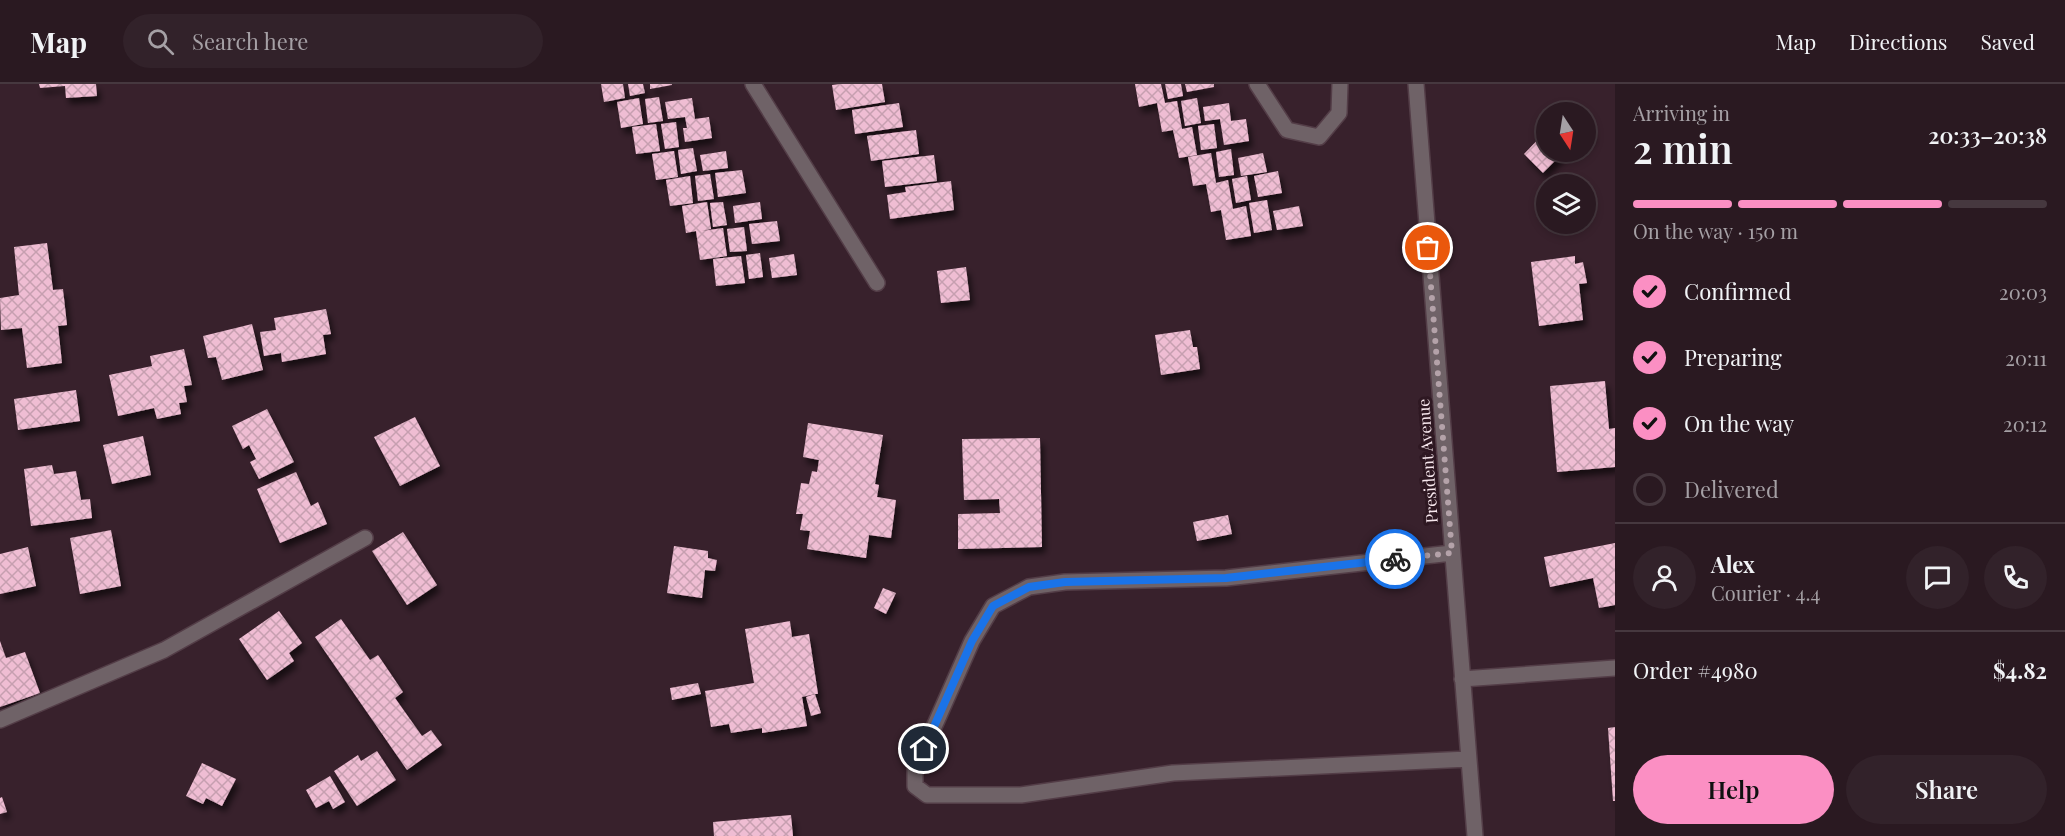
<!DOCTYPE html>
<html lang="en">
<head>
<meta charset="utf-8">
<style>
	:root { --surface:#2a1921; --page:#32222a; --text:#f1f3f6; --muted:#a5a0a5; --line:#46383f; --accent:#fb8fc3 }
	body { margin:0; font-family:"Playfair Display",serif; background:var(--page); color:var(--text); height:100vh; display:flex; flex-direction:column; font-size:22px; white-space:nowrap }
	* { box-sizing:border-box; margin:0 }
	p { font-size:20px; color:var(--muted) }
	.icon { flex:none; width:33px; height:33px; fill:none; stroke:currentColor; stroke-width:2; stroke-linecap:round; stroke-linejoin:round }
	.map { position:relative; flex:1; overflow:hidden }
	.side { display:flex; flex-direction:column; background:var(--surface); width:450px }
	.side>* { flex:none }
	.needle { width:39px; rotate:168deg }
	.buttons { position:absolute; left:1536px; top:18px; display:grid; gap:12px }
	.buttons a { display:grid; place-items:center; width:60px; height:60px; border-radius:50%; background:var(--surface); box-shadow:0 3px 9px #0003,0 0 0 2px var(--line); font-size:30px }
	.pin { position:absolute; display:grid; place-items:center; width:51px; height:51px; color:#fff; margin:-26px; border:3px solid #fff; border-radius:50%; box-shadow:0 2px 6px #0007 }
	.courier { position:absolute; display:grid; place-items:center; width:60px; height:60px; margin:-30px; border:4px solid #1a73e8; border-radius:50%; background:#fff; color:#222; box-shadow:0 2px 8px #0007 }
	.headline em { font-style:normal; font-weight:600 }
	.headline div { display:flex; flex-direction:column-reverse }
	.headline { display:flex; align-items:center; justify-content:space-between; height:102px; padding:0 18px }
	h1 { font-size:39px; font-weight:600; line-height:45px }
	.bar { display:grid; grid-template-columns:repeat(4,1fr); gap:9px 6px; align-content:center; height:72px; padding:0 18px }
	.bar i { height:8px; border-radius:4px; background:var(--line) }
	.bar .on { background:var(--accent) }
	.bar p { grid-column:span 4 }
	.line { display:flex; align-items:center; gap:15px; padding:0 18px; border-top:2px solid var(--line) }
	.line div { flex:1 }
	.round { display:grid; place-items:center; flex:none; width:63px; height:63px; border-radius:32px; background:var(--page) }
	ol { padding:0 18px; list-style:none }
	li { display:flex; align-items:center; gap:18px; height:66px }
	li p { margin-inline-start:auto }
	li .icon { padding:6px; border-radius:50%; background:var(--accent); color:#111; stroke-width:4 }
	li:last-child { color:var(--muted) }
	li i { width:33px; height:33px; border:3px solid var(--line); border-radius:50% }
	.cta { display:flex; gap:12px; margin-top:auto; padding:12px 18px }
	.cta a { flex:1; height:69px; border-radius:36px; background:var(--accent); color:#111; font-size:24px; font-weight:600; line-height:69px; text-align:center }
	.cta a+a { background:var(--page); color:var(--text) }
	header { display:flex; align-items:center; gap:36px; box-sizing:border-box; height:84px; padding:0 30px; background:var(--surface); border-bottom:2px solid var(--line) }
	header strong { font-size:28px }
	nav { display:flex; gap:33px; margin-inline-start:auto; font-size:21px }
	.search { width:420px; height:54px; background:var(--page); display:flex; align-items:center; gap:15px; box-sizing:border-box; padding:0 21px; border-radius:33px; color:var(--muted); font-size:22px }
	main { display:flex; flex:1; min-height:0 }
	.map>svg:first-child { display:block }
	.building { fill:url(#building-cross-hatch); filter:url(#shadow) }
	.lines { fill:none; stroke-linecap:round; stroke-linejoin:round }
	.street-casing { stroke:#533d47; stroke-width:18 }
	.street { stroke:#6f6267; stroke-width:15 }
	.done { stroke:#b4a2a9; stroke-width:6; stroke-dasharray:0 10.8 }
	.route { stroke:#1a73e8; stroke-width:8 }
	.labels { text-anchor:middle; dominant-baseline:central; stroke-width:6; stroke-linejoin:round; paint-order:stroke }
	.street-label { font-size:16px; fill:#f7e7ed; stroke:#2e1822 }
</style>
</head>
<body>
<header>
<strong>Map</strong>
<div class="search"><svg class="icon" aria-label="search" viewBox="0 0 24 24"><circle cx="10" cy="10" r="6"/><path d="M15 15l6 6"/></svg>Search here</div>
<nav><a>Map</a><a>Directions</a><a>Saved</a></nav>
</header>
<main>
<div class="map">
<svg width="1615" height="752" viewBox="0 0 1615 752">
	<defs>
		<pattern id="building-cross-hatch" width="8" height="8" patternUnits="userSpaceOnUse" patternTransform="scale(1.5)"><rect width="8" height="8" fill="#efbdd3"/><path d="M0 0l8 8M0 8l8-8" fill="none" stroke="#c69fb0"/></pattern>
		<filter id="shadow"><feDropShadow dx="3.5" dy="6" stdDeviation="3" flood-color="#0009"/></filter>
	</defs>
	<rect width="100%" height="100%" fill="#38212c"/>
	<!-- building -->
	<path class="building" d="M39,0H96L97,12L66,14L65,2L40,4Z
		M601,0H623L625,14L604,18Z
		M628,0H643L645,9L630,12Z
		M650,0H672V1L650,5Z
		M840,0H882L885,18L836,26L832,1Z
		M1135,0H1161L1165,19L1177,17L1182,45L1192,43L1197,71L1179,74L1173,46L1162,48L1157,19L1139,23Z
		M1165,0H1181L1183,12L1168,15Z
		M1185,0H1214V3L1187,8Z
		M659,13L663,37L648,39L645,15Z
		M639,14L643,40L621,44L617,18Z
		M692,14L695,35L709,33L712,54L685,58L683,44H687L685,33L668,35L665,18Z
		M1197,14L1201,39L1185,42L1181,17Z
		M899,19L903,43L855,50L852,26Z
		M1229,19L1231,37L1246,35L1249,57L1224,61L1220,35L1205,37L1203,23Z
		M676,38L679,63L665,65L661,40Z
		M656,40L660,67L636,70L632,43Z
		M1214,40L1217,64L1201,66L1198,42Z
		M1586,45L1592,51L1586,57Z
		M916,46L919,70L871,77L867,52Z
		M1546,47V68H1564L1543,89L1524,70Z
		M693,64L697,87L681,90L678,66Z
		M1231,65L1234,91L1219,93L1216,68Z
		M674,67L678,93L656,96L652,70Z
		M726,67L728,84L703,87L700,71Z
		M1211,69L1216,99L1228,96L1233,125L1246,122L1251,152L1226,156L1221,126L1211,128L1206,100L1193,102L1188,73Z
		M1263,69L1267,88L1241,92L1238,74Z
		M934,71L937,97L885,103L882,77Z
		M742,86L746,109L718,113L715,89Z
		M1278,87L1282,109L1258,113L1254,92Z
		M710,90L714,115L698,117L695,92Z
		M690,92L693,119L670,122L666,96Z
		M1247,92L1251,116L1236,119L1232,95Z
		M951,97L954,126L890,135L887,111L906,108L905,103Z
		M1267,116L1272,146L1254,149L1249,119Z
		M707,118L711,145L702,147L723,144L727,172L700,176L696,147L686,149L682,122Z
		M723,118L727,141L713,143L710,119Z
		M760,118L762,135L735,139L733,122Z
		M1299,122L1303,142L1277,146L1273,127Z
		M777,137L780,157L752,160L749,140Z
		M744,143L747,167L730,168L727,145Z
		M47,159L53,206L63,205L67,241L58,242L62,279L27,284L22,244L1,246L0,214L19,211L14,163Z
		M760,169L763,193L749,195L746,171Z
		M794,170L797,191L772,194L769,174Z
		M741,172L745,199L716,202L713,175Z
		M1575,172V180L1583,178L1587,199L1579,200L1583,236L1539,242L1531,178Z
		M966,183L970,216L941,219L937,187Z
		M326,225L331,250L323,251L326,270L282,278L281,269L264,272L260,248L276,246L274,234Z
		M252,240L263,286L222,296L216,273L208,274L203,252Z
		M1190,246L1193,263H1197L1200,285L1161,291L1155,251Z
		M184,265L192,301L184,302L187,318L179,319L181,330L157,335L154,324L118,332L109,291L152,282L150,272Z
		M1605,297L1609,345L1615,344V383L1557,388L1550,302Z
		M76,306L80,337L18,346L14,315Z
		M267,325L294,378L259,395L250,378L256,375L249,361L243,365L232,342Z
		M415,333L440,382L400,402L374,353Z
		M808,339L883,351L875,400L879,401L877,413L896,416L891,454L869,451L866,474L807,465L810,447L800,446L803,430H796L801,399L809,400L812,387L817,388L819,376L803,373Z
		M143,352L151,391L112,400L103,361Z
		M1040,354L1042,463L958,465V430L1000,429L999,415L964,416L962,355Z
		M52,381L54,390L76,387L81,416L90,415L92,434L31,442L24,385Z
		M296,388L311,422L318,418L327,440L280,459L257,405Z
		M1228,431L1232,450L1197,457L1193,438Z
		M111,446L121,502L80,510L70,454Z
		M403,448L437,501L407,521L372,467Z
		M1615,459V521L1599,524L1593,494L1550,503L1544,473Z
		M674,462L708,467V474L717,476L715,487L705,486L702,514L667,509Z
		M28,463L36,502L0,510V470Z
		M883,504L896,509L886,530L874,524Z
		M279,527L302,559L289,569L294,577L267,596L239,555Z
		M341,535L370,576L378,571L403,608L395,614L422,652L431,646L442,661L407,686L315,553Z
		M790,537L792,553L809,550L818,610H815L821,629L811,632L806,613L815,610L802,613L807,642L762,649V644L731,649L729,640L711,643L705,607L754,599L745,545Z
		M0,557L6,574L25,568L40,609L0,623Z
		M698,599L701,610L672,616L670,604Z
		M1615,643V717H1613L1608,644Z
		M377,667L396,696L357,722L334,687L358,671L361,677Z
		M202,679L236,695L222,722L206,714L203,720L186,712Z
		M330,692L345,718L333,725L329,717L316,724L306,706Z
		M2,713L7,728L0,730V714Z
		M791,731L793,752H714L713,738Z"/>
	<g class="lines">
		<!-- street casing -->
		<g class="street-casing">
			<path id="street" d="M753,0L877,199
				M1257,0L1287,46L1319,53L1339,29L1340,0
				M1416,0L1475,752
				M1452,469L1226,494L1065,498L1029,503L993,522L972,557L915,686V702L927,711H1021L1173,689L1468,675
				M1462,595L1615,584
				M0,636L164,566L365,454"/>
		</g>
		<!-- street -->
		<use href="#street" class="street"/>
	</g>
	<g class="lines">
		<!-- done -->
		<path class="done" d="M1395,475L1452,469L1428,164"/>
		<!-- route -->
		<path class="route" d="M924,665L972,557L993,522L1029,503L1065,498L1226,494L1395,475"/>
	</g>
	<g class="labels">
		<!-- street labels -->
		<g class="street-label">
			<text transform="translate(1427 377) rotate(-94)">President Avenue</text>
		</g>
	</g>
</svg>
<div class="buttons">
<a><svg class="needle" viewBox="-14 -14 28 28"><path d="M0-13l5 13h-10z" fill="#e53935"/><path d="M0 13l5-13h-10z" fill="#a5a0a5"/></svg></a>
<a><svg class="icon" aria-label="layers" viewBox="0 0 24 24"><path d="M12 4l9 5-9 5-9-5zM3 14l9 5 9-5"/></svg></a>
</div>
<div class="pin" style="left:1428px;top:164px;background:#ea580c"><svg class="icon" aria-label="bag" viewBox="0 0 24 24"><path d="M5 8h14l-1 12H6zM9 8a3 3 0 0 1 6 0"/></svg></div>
<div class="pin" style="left:924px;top:665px;background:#1f2937"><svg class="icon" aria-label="home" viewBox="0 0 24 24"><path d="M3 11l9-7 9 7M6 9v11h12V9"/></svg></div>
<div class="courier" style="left:1395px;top:475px"><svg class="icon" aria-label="bike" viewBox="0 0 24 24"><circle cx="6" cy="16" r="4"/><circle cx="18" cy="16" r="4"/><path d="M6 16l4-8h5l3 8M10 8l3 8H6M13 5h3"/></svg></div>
</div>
<section class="side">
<div class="headline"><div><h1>2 min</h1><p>Arriving in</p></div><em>20:33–20:38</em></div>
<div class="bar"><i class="on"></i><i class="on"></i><i class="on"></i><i></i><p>On the way · 150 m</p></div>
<ol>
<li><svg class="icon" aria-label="check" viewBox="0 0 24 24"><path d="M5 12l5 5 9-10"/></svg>Confirmed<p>20:03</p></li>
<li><svg class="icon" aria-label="check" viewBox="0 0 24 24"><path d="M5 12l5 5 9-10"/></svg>Preparing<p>20:11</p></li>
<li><svg class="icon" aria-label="check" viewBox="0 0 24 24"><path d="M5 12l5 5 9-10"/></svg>On the way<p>20:12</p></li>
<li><i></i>Delivered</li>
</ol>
<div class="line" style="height:108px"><a class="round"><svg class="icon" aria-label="person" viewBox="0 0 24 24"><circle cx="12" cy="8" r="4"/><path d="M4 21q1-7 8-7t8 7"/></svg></a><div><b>Alex</b><p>Courier · 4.4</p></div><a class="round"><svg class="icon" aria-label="chat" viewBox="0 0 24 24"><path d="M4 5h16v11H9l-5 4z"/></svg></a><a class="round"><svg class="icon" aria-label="phone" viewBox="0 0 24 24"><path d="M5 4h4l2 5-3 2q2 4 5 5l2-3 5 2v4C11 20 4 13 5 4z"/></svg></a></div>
<div class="line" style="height:78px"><div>Order #4980</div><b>$4.82</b></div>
<div class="cta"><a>Help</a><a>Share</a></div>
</section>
</main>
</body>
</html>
